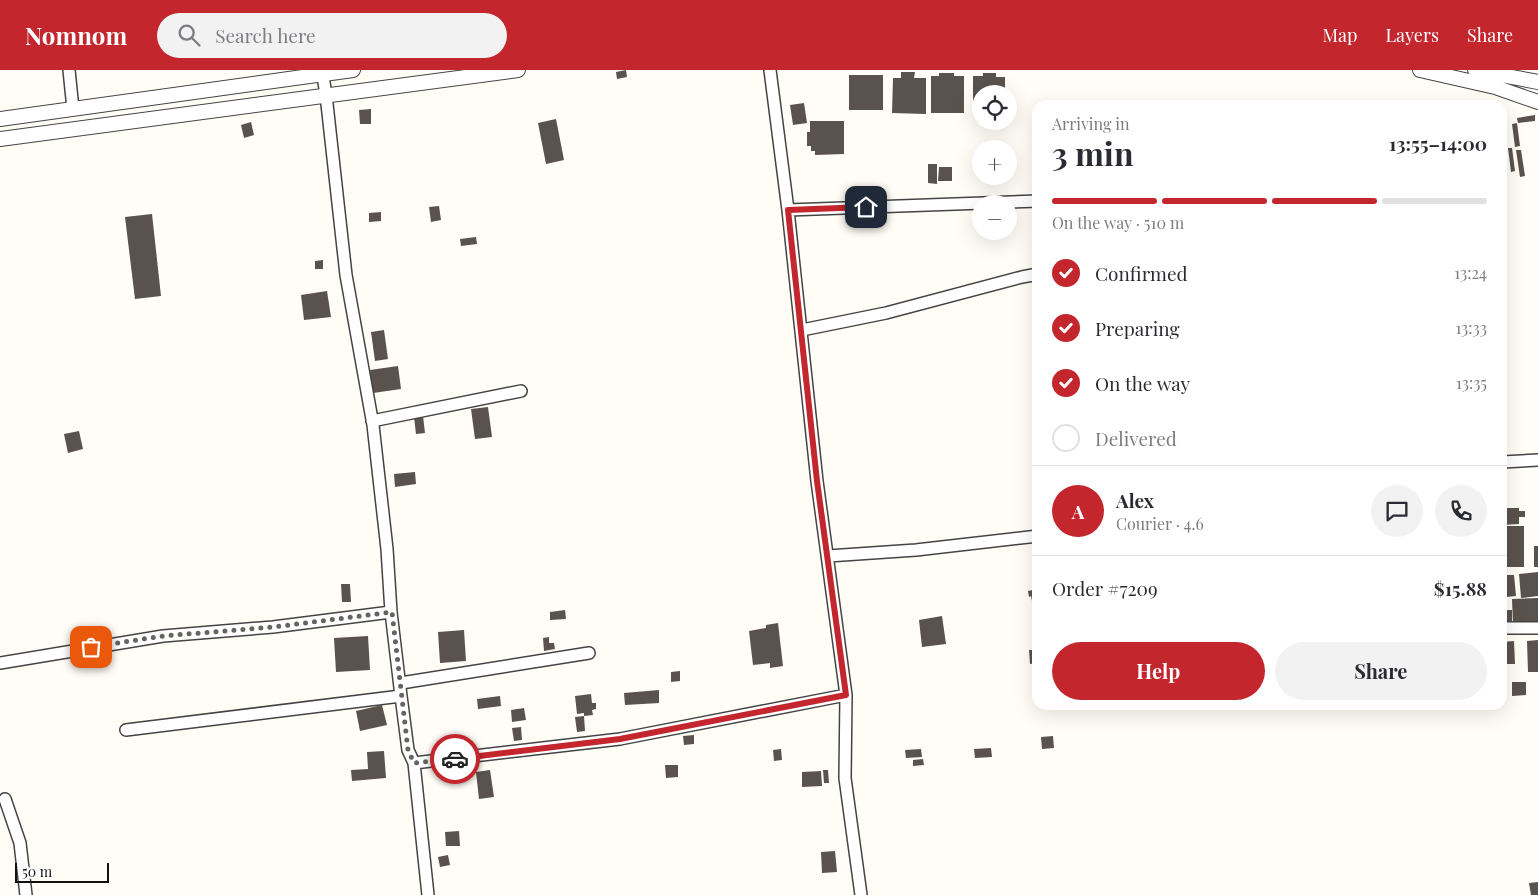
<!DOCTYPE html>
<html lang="en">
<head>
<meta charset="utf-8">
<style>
	:root { --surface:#fff; --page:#f2f2f3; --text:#2b2b33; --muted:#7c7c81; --line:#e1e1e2; --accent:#c4262e }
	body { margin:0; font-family:"Playfair Display",serif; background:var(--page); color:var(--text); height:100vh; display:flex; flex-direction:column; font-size:19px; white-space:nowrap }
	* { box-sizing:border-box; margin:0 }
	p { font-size:16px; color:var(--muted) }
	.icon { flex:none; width:28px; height:28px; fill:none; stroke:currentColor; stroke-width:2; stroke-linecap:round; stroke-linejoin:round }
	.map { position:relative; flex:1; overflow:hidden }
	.panel { position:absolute; left:1032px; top:30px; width:475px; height:610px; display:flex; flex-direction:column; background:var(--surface); border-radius:15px; box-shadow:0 5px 20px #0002 }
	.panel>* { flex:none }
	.controls { position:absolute; left:972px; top:15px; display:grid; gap:10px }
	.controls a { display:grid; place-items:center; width:45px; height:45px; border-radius:50%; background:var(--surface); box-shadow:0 5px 20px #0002; font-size:25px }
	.scale { position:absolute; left:15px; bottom:12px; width:94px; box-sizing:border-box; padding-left:5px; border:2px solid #111; border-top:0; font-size:14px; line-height:18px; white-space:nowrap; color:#111; -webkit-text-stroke:4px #fff; paint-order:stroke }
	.pin { position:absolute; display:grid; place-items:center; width:42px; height:42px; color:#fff; margin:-21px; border-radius:10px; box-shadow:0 2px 8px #0006 }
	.courier { position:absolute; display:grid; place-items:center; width:50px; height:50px; margin:-25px; border:4px solid #c4262e; border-radius:50%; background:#fff; color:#222; box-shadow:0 1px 6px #0007 }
	.head em { font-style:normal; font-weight:700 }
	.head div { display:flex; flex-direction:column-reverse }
	.head { display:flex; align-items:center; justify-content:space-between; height:85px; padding:0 20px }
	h1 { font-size:32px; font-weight:700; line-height:38px }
	.bar { display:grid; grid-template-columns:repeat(4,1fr); gap:8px 5px; align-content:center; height:60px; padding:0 20px }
	.bar i { height:6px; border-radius:4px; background:var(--line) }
	.bar .active { background:var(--accent) }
	.bar p { grid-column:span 4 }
	.line { display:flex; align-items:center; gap:12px; padding:0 20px; border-top:1px solid var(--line) }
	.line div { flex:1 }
	.round { display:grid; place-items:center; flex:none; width:52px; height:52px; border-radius:26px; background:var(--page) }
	ol { padding:0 20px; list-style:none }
	li { display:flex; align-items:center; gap:15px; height:55px }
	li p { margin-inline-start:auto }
	li .icon { padding:5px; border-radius:50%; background:var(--accent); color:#fff; stroke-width:4 }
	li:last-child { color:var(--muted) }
	li i { width:28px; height:28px; border:2px solid var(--line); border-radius:50% }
	.cta { display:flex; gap:10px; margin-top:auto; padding:10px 20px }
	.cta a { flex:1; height:58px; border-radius:30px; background:var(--accent); color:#fff; font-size:20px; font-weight:700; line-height:58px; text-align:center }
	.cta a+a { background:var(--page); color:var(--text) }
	header { display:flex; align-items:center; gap:30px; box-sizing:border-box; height:70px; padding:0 25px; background:var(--accent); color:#fff }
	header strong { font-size:24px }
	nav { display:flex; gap:28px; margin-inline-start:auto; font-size:18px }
	.search { width:350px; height:45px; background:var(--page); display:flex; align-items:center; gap:12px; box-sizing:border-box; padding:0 18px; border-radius:28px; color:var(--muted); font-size:19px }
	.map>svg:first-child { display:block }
	.building { fill:#5a524d }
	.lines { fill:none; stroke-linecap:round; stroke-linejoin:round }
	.minor-casing { stroke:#444; stroke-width:14 }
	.tertiary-casing { stroke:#444; stroke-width:16 }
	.minor { stroke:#fff; stroke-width:11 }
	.tertiary { stroke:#fff; stroke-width:14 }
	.done { stroke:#646461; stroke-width:5; stroke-dasharray:0 9 }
	.route { stroke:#c4262e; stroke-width:6 }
</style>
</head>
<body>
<header>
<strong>Nomnom</strong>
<div class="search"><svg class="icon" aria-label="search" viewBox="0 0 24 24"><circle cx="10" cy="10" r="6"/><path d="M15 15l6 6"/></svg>Search here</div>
<nav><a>Map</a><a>Layers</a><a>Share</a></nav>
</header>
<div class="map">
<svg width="1538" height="825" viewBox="0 0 1538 825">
	<rect width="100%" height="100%" fill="#fffdf5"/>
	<!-- building -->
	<path class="building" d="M626,0L627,7L617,9L616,2Z
		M901,2H915L914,8H926V44L892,43L893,8H901Z
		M939,3H954V6H964V43H931V6H939Z
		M983,3H996V7H1005V24H981V43H973V6H983Z
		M849,5H883V40H849Z
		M804,33L807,53L793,55L790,35Z
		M371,39V54H360L359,40Z
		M1535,45V51L1518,53L1517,48Z
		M556,49L564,90L546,94L538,53Z
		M810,51H844V84L815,85V81H811V76H807V62H810Z
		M251,52L254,65L244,68L241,55Z
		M1517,53L1520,76L1515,77L1512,54Z
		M1508,78H1512L1515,101L1511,102Z
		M1516,80H1521L1525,106L1520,107Z
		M928,94H937V114L928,113Z
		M939,97H952V111H938Z
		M439,136L441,150L431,152L429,137Z
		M381,142V151L369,152V143Z
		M152,144L161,226L135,229L125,147Z
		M476,167L477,174L461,176L460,169Z
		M323,190V199H315V191Z
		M327,221L331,247L304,250L301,225Z
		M384,260L388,289L375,291L371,262Z
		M398,296L401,319L373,323L370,300Z
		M488,337L492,367L475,369L471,339Z
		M423,346L425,363L416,364L414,347Z
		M79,361L83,379L68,383L64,364Z
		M415,402L416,414L395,417L394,404Z
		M1502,438H1519V441H1525V447H1519V454L1502,455Z
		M1502,456H1524V497H1502Z
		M1534,476H1538V497H1534Z
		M1538,502V526L1521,528L1519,504Z
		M1502,505H1514L1516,526L1506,527L1505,523H1502Z
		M341,514H350L351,532H342Z
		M1038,519V530L1032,531L1031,526L1029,527L1028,521Z
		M1538,528V554L1513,555L1512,529Z
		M565,540L566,549L550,550V542Z
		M1502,540H1512V554L1502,555Z
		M942,546L946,574L922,577L919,550Z
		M778,553L783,596L770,598V593L753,595L749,561L766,558V555Z
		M464,560L466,591L440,593L438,562Z
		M368,566L370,600L336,602L334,568Z
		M549,567V573H554L555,579L544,581L543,568Z
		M1538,570V602H1528L1527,571Z
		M1514,571L1515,594H1502V572Z
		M1029,580H1038V593L1030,594Z
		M680,601V611L671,612V602Z
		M1512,612H1526V625L1512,626Z
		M659,620V633L625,635L624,623Z
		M591,624L592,633H596V639L592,640L593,645L584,646V643L577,644L575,626Z
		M500,626L501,636L478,639L477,629Z
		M382,635L387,655L360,661L356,641Z
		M1202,635H1229V636L1202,638Z
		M524,638L526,650L512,652L511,640Z
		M584,646L585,661L577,662L575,647Z
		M521,657L522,670L514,671L512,658Z
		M694,665V674L684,675L683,666Z
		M1053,666L1054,678L1042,679L1041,667Z
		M991,678L992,687L975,688L974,679Z
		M781,679L782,690L774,691L773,680Z
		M921,679L922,687L906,688L905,680Z
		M384,681L386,708L352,711L351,700L368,699L367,682Z
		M923,689L924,695L913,696V690Z
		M665,695H678V707L666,708Z
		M490,700L494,727L479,729L476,702Z
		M823,700H828L829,713H824Z
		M821,701L822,716L802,717V702Z
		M459,761L460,776H446L445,762Z
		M835,781L837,802L822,803L821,782Z
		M448,785L450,795L440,797L438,787Z
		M1538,812V825H1531L1529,813Z"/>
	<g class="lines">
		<!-- minor casing -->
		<g class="minor-casing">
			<path id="minor" d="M69,0L73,39
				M322,0L326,25L346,205L373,355L387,479L391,542L401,626L408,680L414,693L428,825
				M770,0L788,140L817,411L846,625L845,708L861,825
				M788,140L1038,131
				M802,260L886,243L1022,207L1038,204
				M372,351L521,321
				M1502,392L1538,390
				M828,486L916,480L1038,466
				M1502,558H1538
				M0,593L163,566L273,557L391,542
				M401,613L589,583
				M126,660L401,626
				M414,693L620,669L846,625
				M5,729L20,773L26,825"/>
		</g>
		<!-- tertiary casing -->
		<g class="tertiary-casing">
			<path id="tertiary" d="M1420,0L1495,17L1538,32
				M1475,0L1538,12
				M0,49L353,0
				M0,69L518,0"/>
		</g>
		<!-- minor -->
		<use href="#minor" class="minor"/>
		<!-- tertiary -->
		<use href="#tertiary" class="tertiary"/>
	</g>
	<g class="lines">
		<!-- done -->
		<path class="done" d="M91,577L163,566L273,557L392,542L408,680L414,693L455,689"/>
		<!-- route -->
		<path class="route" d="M455,689L620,669L846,625L817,411L788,140L866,137"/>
	</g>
</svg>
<div class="controls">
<a><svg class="icon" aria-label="locate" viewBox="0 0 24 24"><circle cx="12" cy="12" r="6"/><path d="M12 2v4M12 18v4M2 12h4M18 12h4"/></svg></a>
<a>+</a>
<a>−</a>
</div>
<div class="scale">50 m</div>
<div class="pin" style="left:91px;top:577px;background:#ea580c"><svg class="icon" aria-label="bag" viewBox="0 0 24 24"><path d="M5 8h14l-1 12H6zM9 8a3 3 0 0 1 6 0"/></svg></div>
<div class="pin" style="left:866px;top:137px;background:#1f2937"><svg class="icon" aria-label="home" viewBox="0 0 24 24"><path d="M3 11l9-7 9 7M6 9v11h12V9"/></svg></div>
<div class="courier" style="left:455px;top:689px"><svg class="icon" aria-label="car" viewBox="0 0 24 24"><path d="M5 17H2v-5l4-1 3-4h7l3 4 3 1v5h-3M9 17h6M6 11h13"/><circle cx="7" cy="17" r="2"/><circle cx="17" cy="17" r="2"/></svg></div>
<section class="panel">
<div class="head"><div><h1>3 min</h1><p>Arriving in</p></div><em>13:55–14:00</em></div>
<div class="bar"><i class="active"></i><i class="active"></i><i class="active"></i><i></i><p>On the way · 510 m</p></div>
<ol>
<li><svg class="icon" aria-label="check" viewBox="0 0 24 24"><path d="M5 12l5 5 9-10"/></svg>Confirmed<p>13:24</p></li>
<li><svg class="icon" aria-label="check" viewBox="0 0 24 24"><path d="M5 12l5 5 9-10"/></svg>Preparing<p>13:33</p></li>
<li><svg class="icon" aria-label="check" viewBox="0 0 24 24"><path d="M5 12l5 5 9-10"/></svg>On the way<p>13:35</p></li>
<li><i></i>Delivered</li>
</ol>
<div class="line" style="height:90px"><b class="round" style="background:var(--accent);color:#fff">A</b><div><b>Alex</b><p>Courier · 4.6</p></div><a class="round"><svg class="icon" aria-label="chat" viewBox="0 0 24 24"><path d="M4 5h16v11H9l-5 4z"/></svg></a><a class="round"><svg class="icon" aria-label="phone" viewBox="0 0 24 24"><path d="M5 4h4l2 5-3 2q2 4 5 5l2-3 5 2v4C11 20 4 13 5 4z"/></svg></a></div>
<div class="line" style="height:65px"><div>Order #7209</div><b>$15.88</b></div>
<div class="cta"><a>Help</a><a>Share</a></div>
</section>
</div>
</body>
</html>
